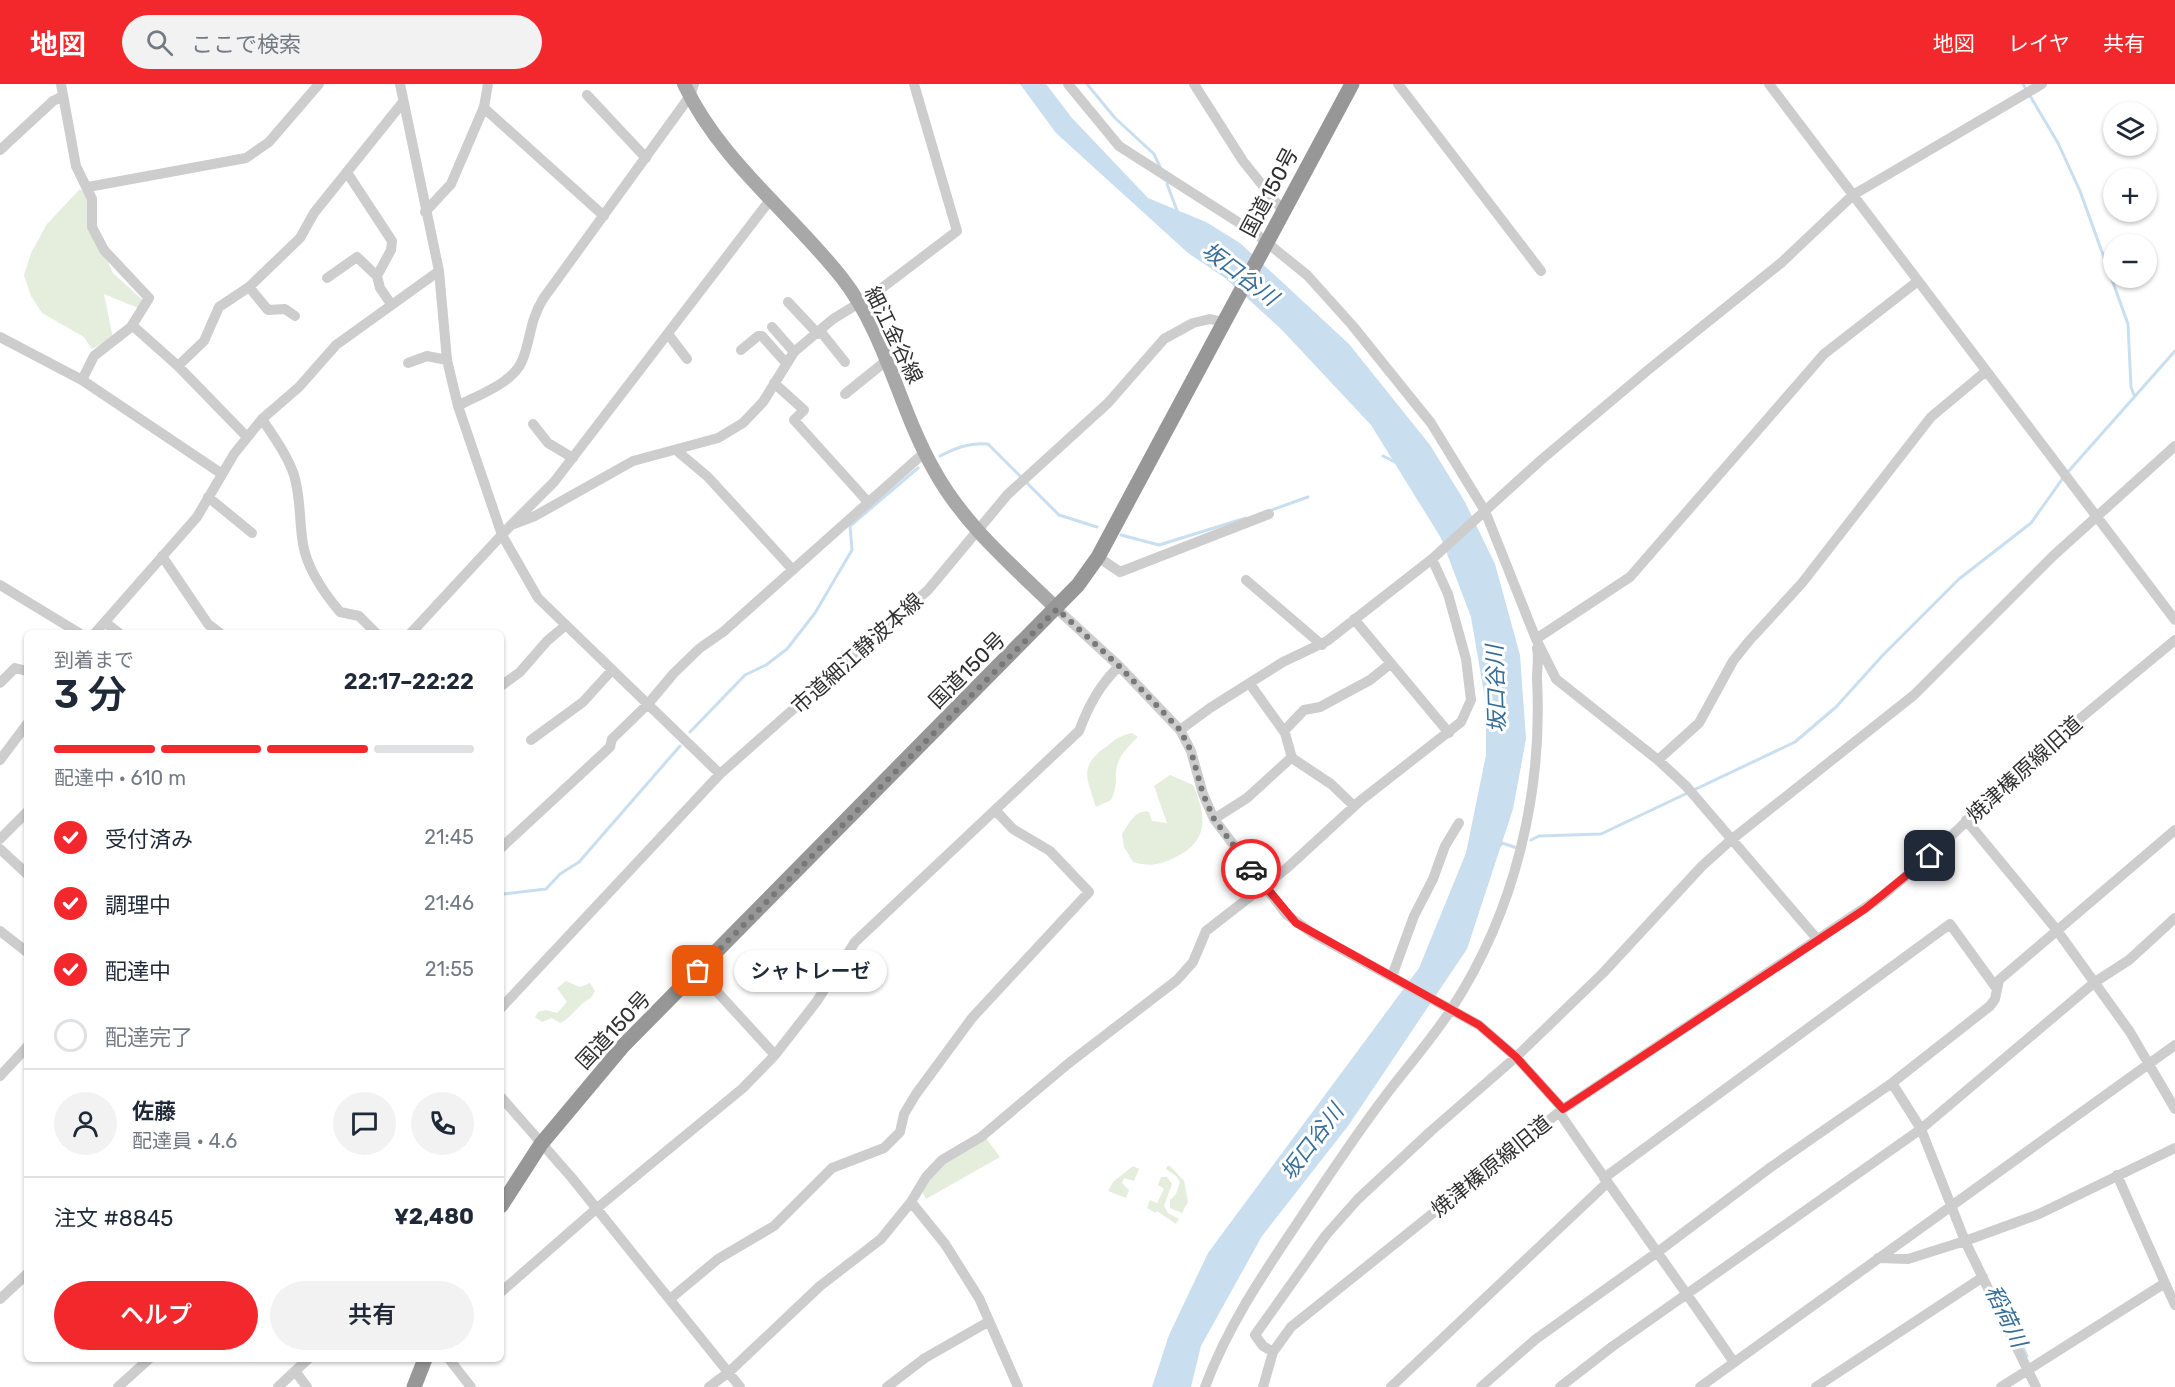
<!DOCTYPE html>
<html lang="ja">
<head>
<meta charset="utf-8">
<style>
	:root { --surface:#fff; --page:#f2f2f3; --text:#1f2937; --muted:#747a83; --line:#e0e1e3; --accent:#f2282c }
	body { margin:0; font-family:Rubik,"Noto Sans JP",sans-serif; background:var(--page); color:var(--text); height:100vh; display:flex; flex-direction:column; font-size:22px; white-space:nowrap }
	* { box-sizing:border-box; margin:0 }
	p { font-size:20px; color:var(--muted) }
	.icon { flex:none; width:33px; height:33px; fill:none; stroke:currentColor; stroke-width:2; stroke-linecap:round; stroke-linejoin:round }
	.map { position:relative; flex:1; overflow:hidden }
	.panel { position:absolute; left:24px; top:546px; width:480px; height:732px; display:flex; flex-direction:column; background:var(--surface); border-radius:9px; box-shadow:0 2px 4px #0004 }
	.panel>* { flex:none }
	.tools { position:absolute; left:2103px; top:18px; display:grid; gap:12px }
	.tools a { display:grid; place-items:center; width:54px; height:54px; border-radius:50%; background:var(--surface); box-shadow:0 2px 4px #0004; font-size:30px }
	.pin { position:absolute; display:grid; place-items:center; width:51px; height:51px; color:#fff; margin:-26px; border-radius:12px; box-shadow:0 3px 9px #0006 }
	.courier { position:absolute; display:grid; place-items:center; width:60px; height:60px; margin:-30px; border:4px solid #f2282c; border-radius:50%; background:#fff; color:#222; box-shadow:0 2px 8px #0007 }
	.bubble { position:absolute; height:42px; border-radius:21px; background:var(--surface); box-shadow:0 2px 4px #0004; font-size:20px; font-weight:600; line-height:42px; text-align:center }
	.head em { font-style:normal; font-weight:600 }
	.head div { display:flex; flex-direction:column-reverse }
	.head { display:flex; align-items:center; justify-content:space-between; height:102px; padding:0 30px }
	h1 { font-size:39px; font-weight:600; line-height:45px }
	.bar { display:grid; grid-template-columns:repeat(4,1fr); gap:9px 6px; align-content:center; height:72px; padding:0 30px }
	.bar i { height:8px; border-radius:4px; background:var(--line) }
	.bar .on { background:var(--accent) }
	.bar p { grid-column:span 4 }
	.line { display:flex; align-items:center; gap:15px; padding:0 30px; border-top:2px solid var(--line) }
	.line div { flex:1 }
	.round { display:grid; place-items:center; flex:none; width:63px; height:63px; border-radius:32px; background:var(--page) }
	ol { padding:0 30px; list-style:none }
	li { display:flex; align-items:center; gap:18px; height:66px }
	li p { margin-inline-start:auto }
	li .icon { padding:6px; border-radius:50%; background:var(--accent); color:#fff; stroke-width:4 }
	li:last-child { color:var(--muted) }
	li i { width:33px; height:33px; border:3px solid var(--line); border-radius:50% }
	.button { display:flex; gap:12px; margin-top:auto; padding:12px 30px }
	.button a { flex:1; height:69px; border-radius:36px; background:var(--accent); color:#fff; font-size:24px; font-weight:600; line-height:69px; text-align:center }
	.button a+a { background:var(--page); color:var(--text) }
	header { display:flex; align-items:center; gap:36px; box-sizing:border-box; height:84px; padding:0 30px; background:var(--accent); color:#fff }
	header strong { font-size:28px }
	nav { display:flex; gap:33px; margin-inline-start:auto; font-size:21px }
	.search { width:420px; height:54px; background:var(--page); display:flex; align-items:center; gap:15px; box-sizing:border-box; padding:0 21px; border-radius:33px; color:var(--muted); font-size:22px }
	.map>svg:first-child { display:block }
	.green { fill:#e5eedd }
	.water { fill:#c9deef }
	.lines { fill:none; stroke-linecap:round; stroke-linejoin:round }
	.stream { stroke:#c9deef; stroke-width:3 }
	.minor { stroke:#cdcdcd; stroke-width:10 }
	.major { stroke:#a8a8a8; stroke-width:14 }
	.highway { stroke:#979797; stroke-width:15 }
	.done { stroke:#787878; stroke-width:6; stroke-dasharray:0 10.8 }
	.route { stroke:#f2282c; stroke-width:8 }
	.labels { text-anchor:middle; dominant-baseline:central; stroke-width:6; stroke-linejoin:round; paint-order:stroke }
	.street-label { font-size:21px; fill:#303030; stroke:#fff }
	.water-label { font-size:22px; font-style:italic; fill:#376e99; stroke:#fff }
</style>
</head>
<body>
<header>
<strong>地図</strong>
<div class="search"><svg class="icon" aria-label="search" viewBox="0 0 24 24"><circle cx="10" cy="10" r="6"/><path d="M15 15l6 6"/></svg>ここで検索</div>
<nav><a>地図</a><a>レイヤ</a><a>共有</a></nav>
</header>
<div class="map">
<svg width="2175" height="1303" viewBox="0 0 2175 1303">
	<rect width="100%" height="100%" fill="#fff"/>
	<!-- green -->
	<path class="green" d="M80,105L92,115L98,155L113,189L148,221L138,224L104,210L113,254L92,265L84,253L42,229L31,212L24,191L31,169L47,140Z
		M1132,649L1138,653C1130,661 1120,670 1117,682C1114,696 1119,699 1111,716L1096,723C1086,692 1079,682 1107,662C1116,655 1121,651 1132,649Z
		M1170,691L1193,701C1207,733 1209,758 1174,774C1159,781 1149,783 1133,778L1124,763L1122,750C1129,740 1135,725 1149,728L1152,737L1167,739L1154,702Z
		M566,897L580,903L590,899L595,907L591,914C578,920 573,933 560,939L552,934L542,938L535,933L538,928L546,926L557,929L567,918L557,904Z
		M986,1054L1000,1073L926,1115L922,1107L942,1080Z
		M1133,1082L1139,1085L1134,1097L1124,1094L1122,1099L1129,1106L1126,1114L1108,1107L1113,1098Z
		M1167,1082H1170L1184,1097L1188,1118L1182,1129L1170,1124V1116L1176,1110L1180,1098L1176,1092L1166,1085Z
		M1161,1093H1167L1172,1100L1164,1122L1168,1129L1179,1135L1176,1140L1157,1127L1156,1129L1147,1124L1150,1116L1157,1119L1164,1105L1158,1101Z"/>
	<!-- water -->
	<path class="water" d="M1020,0H1046L1072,34L1148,114L1206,138L1240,159L1349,260L1430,361L1465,418L1495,480L1520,571L1526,655L1513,725L1467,865L1348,1042L1262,1152L1201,1262L1191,1303H1152L1169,1251L1208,1169L1419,884L1466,769L1486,671V621L1471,533L1441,454L1371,341L1281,245L1225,194L1188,169L1056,49Z"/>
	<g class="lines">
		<!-- stream -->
		<path class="stream" d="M1087,0L1115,34L1154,70L1160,83
			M2023,0L2058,59L2080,107L2128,240L2131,303L2134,311
			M1167,100L1178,129
			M940,372C956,364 970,358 988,360L1059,431L1097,443
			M1383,372L1395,378
			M2067,389L2175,267
			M1269,427L1308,413
			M1121,451L1159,461L1246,434
			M690,648L745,591L766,581L787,565L815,529L852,466L850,442L918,384
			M1531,756L1539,752L1601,750L1795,658L1836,623L1883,571L1959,495L2031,439L2063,394
			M1500,762L1502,759L1517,764
			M504,810L546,805L560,790L579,778L680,662
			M2019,1256L2027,1272"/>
		<!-- minor -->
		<path class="minor" d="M61,0L76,82L92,115V143L104,166L149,214L131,243L94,272L82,296
			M400,0L439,187L447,276L458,322L502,451L538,514L720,690
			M1068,0L1119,62L1255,149L1307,191L1352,241L1431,339L1485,427L1536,555L1556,595L1658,676L1686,702L1818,856
			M1194,0L1243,77L1283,127
			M1398,0L1541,187
			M1769,0L2175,536
			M587,11L646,74
			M484,24L604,132
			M0,66L53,17L63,12
			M348,90L392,157L391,166L377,192L380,204L391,220
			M88,103L246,74L269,58L319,0
			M425,128L451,100L484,23L488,0
			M327,194L357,173L377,192
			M249,203L268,226L285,225L295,232
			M788,218L818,250
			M133,242L178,282L247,353
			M772,243L794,268
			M821,248L845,278
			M668,250L687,275
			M0,253L82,296L222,390
			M741,266L758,252H762L786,279
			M408,279L427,272L447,276
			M178,282L204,257L219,223L249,203L300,154L314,129L403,18
			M774,299L804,326L794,336L868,418
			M845,310L886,277
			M458,322C478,311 513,299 522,277C531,256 529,238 543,215L690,12L694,0
			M262,335C274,353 287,371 294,391C301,414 299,437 303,460C307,485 324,509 340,528L359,532L376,549
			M533,340L548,359L573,374
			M676,366L708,393L793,486
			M208,413L252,449
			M511,441L535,432L633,377L718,354L743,339L763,318L794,268L833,235L874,210L957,147L914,0
			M162,472L208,540L220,549
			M1098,473L1120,488L1269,430
			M1246,496L1322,561
			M0,501L79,549
			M1057,525L1119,582L1180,646L1191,667L1203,710L1214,735L1286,830L1312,849L1479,941L1516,973L1563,1025
			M1354,535L1449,649
			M106,539L119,549
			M95,549L197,433L234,370L262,335L299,303L336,261L439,187
			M411,549L511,441L554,398L770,116
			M1536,555L1630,493L1824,270L1918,197
			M0,599L15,584L27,587
			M1250,600L1285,649L1292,674L1331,700L1354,722
			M501,602L520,588L547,557L566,541
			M1180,646L1210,624L1283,578L1327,557L1432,475L1541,376L1648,286L1781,179L1853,111L2042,0
			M1284,647L1304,626L1320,623L1370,596L1390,580
			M531,656L583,618L612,586
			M0,676L27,640
			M1658,676L1699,639L1733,577L1749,557L1802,499L1931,333L1985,288
			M1214,735L1247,714L1292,673
			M1966,736L2056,845L2130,948L2175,1025
			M0,755L27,728
			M501,764L610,663L612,655L648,620L674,589L700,564L723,548L925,368
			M0,765L27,790
			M0,847L27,868
			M698,887L775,971
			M1392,892L1414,832L1433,795L1445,762L1459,739
			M501,924L720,690L928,506L1008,410L1108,319L1164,255L1193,239L1210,235L1223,238
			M0,992L27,963
			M1892,999L1921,1045L1965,1157L2036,1303
			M501,1013L572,1094L740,1303
			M1559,1028C1616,1112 1676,1193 1733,1277
			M1604,1094L1950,840L1997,905
			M911,1118L945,1160L979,1214L1018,1303
			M1878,1174L1908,1175L1965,1157L2039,1130L2175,1064
			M2165,1199L2175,1221
			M501,1208L596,1125L743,1004L775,971L817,917L855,858L1079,647C1089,621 1099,602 1119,582
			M0,1215L27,1190
			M670,1215L718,1175L774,1142L832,1084L884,1064L900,1048L904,1030L916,1010L972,934L1089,808L1050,767L1013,745L996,727
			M1273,1268L1263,1262L1255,1251L1326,1151L1358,1115L1431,1047L1516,973L1603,889L1702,782L1731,756L1914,611L2053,472L2175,362
			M449,1275L471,1303
			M295,1287L307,1303
			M118,1303L149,1275
			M278,1303L308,1275
			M709,1303L729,1288L820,1202L881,1155L911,1118L926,1093L942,1076L981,1053L1069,979L1177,896L1193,878L1206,847L1287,784L1360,717L1461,638L1471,616L1466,575L1448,510L1432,475
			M887,1303L925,1274L988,1238
			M1205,1303C1227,1244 1261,1193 1296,1141C1325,1097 1354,1053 1386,1011C1408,982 1433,954 1452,924C1515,827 1543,709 1537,595C1537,585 1539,574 1537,564
			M1263,1303L1273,1268L1291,1243L1563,1025L1881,813L1930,772L2036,671L2175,556
			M1391,1303L1607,1099
			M1481,1303L1536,1255L1659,1167L1771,1083L1892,999L1990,922L1995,915L1999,896L2175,746
			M1560,1303L1613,1262L1921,1045L2095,898L2129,876L2175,834
			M1700,1303L2175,961
			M1816,1303L1983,1193
			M2001,1303L2165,1199L2117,1091"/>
		<!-- major -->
		<path class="major" d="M684,0C720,77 790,128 842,194C886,250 899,325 934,386C964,441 1013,482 1057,525"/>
		<!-- highway -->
		<path class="highway" d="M501,1122L541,1060L623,962L1078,501L1098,473L1352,0
			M414,1303L425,1275"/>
	</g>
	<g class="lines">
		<!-- done -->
		<path class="done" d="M698,887L1057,525L1119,582L1180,646L1191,667L1203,710L1214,735L1251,785"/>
		<!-- route -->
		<path class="route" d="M1251,785L1296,839L1479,941L1516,973L1563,1025L1865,825L1930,772"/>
	</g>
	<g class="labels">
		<!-- street labels -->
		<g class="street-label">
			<text transform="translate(1269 108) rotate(-62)">国道150号</text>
			<text transform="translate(894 251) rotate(64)">細江金谷線</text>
			<text transform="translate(857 569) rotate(-42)">市道細江静波本線</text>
			<text transform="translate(967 586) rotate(-45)">国道150号</text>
			<text transform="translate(2024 685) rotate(-42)">焼津榛原線旧道</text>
			<text transform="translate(613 946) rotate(-47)">国道150号</text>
			<text transform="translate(1491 1082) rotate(-39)">焼津榛原線旧道</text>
		</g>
		<!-- water labels -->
		<g class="water-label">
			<text transform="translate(1240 190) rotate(37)">坂口谷川</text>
			<text transform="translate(1496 605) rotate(-92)">坂口谷川</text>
			<text transform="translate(1312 1058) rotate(-53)">坂口谷川</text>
			<text transform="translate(2006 1232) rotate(64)">稻荷川</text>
		</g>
	</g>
</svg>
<div class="tools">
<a><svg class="icon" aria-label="layers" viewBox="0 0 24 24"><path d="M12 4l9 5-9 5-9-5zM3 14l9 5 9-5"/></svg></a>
<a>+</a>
<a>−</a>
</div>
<div class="pin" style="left:698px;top:887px;background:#ea580c"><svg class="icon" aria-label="bag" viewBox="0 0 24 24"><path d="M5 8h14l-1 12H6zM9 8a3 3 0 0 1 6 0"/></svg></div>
<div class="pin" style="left:1930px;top:772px;background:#1f2937"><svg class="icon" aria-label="home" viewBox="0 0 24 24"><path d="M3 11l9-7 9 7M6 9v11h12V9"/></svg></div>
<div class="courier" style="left:1251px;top:785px"><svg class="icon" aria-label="car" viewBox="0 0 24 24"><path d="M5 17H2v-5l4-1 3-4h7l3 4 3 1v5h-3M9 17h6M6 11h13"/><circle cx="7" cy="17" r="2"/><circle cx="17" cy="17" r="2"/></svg></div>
<div class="bubble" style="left:734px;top:866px;width:153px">シャトレーゼ</div>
<section class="panel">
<div class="head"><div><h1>3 分</h1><p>到着まで</p></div><em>22:17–22:22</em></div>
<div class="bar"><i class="on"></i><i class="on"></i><i class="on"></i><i></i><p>配達中 · 610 m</p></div>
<ol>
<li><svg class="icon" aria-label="check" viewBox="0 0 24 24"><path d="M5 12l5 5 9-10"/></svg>受付済み<p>21:45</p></li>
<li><svg class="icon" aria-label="check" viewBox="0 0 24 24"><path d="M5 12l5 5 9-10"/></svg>調理中<p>21:46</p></li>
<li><svg class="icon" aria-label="check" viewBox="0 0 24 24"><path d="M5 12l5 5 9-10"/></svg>配達中<p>21:55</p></li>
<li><i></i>配達完了</li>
</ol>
<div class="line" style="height:108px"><a class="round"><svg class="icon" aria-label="person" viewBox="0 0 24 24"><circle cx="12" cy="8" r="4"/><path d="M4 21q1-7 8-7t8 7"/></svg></a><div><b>佐藤</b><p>配達員 · 4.6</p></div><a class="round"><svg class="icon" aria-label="chat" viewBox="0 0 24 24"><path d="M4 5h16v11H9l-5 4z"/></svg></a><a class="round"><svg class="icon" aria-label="phone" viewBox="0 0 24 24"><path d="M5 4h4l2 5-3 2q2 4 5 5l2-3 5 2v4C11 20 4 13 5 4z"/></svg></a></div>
<div class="line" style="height:78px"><div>注文 #8845</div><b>¥2,480</b></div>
<div class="button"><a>ヘルプ</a><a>共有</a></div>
</section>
</div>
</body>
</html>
